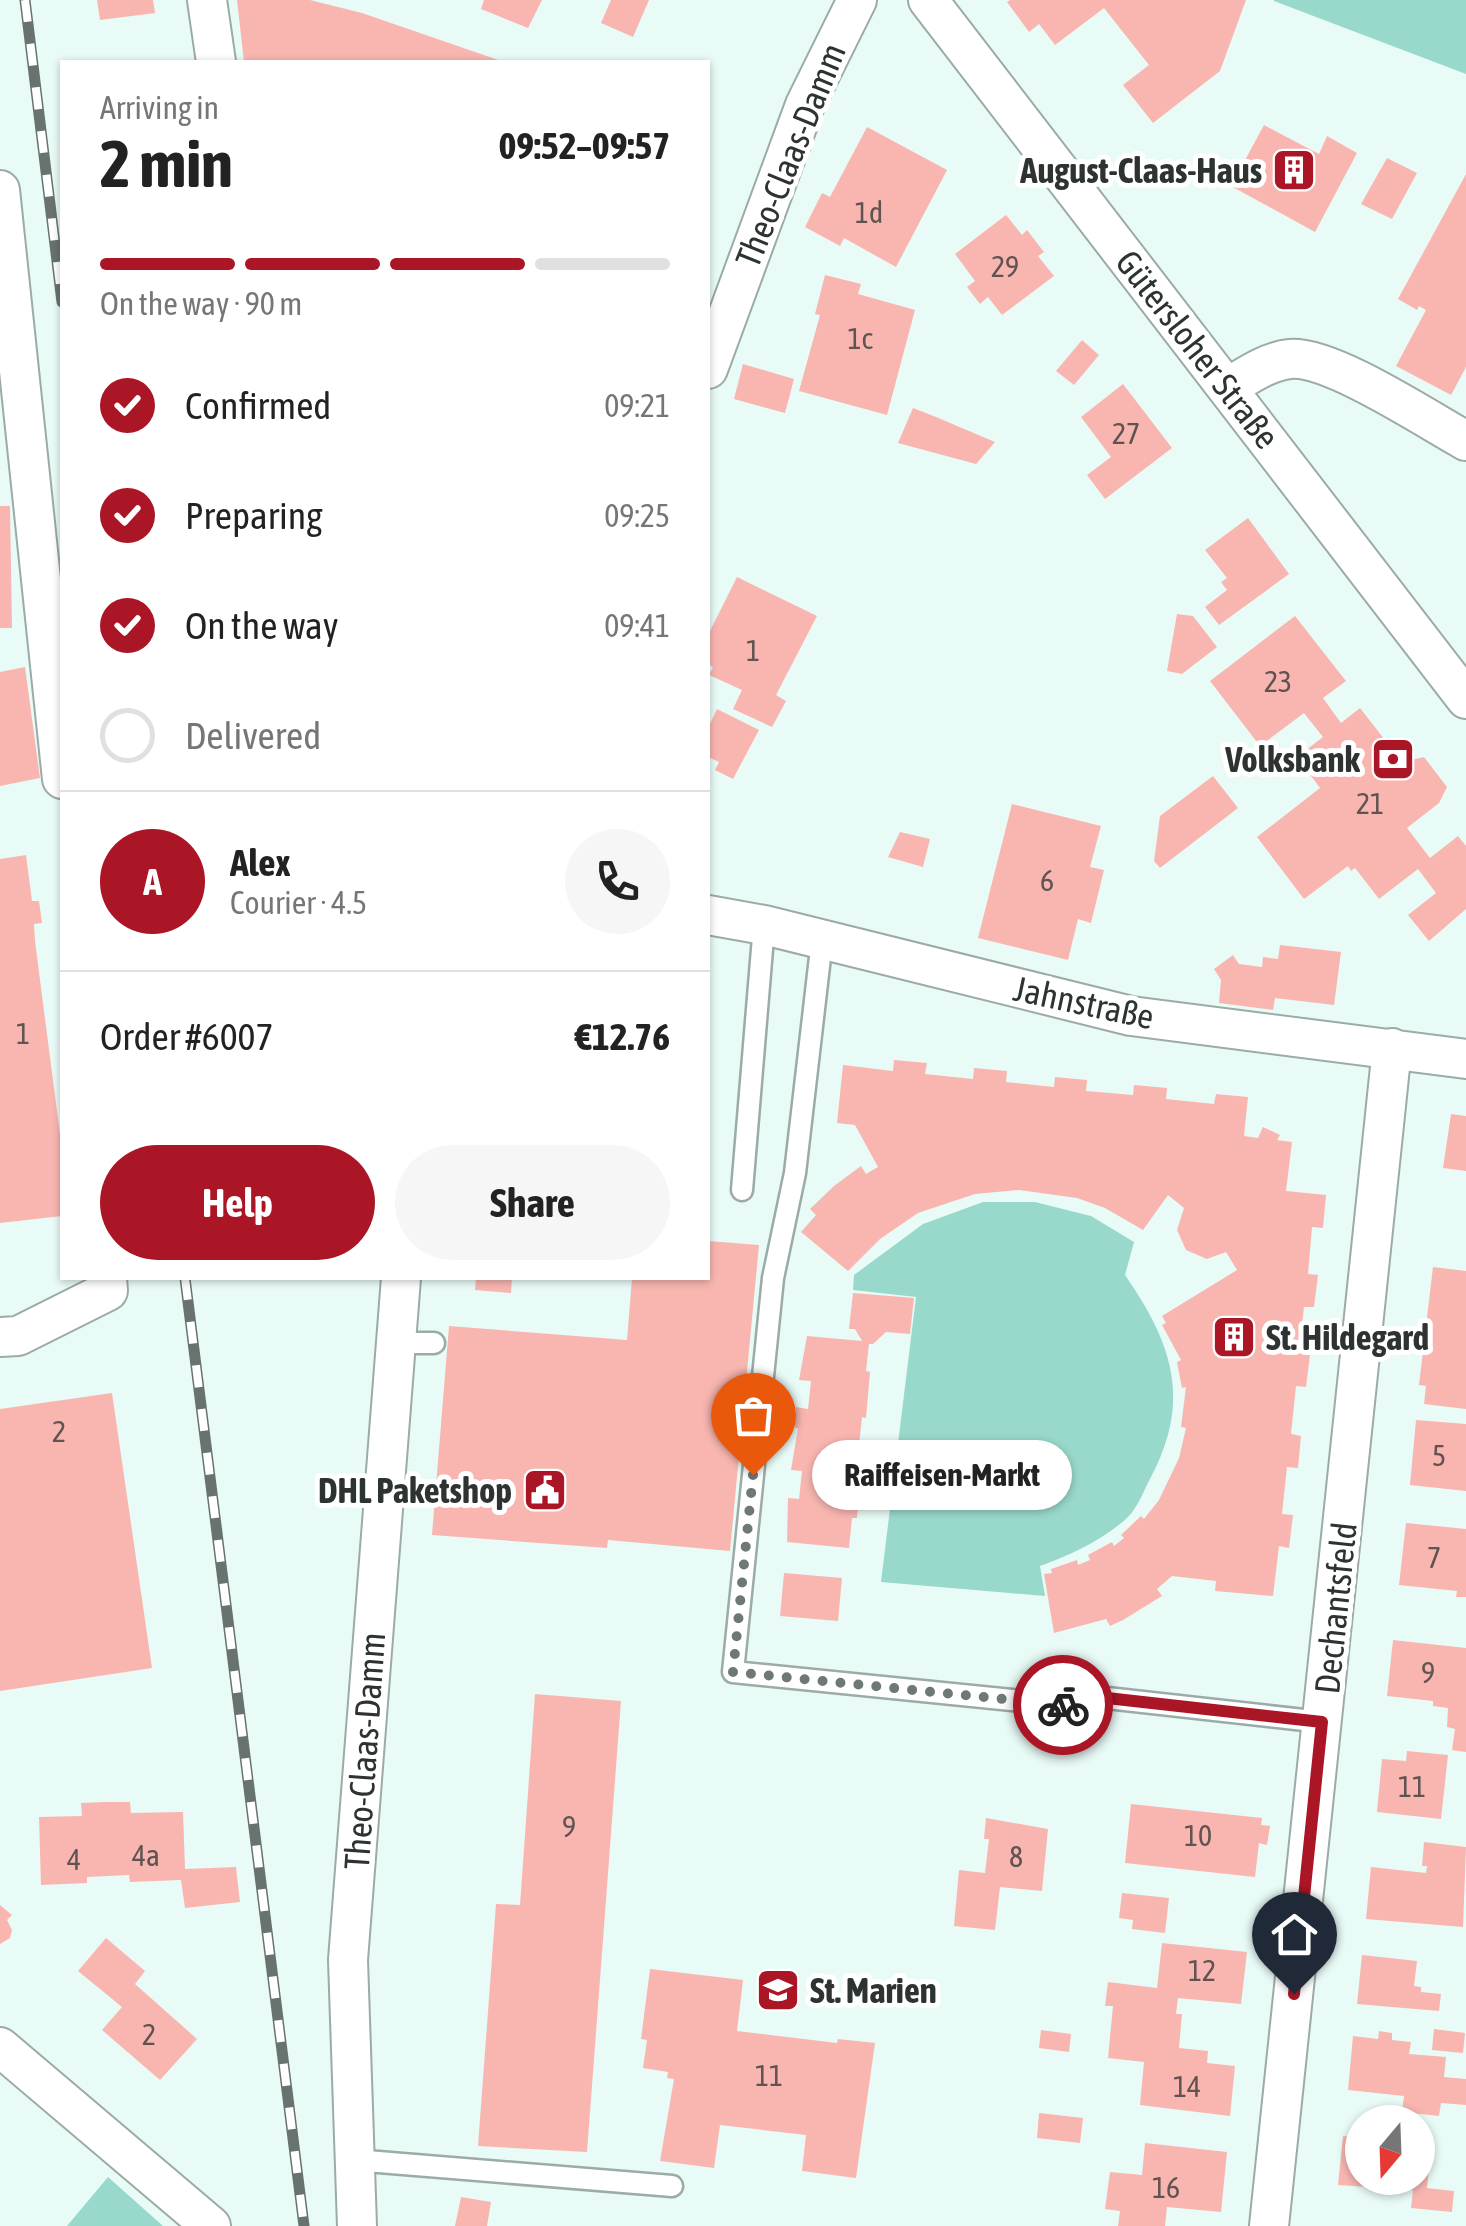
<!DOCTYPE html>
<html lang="en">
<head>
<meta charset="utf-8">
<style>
	:root { --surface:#fff; --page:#f6f6f6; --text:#222; --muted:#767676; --line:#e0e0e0; --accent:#ab1627 }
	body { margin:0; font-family:"Asap Condensed",sans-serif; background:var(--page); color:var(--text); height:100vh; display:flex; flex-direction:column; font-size:38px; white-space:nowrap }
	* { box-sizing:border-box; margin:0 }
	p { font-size:32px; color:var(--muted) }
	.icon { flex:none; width:55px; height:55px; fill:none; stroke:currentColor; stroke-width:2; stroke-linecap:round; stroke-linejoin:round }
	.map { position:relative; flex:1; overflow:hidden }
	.side { position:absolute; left:60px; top:60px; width:650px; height:1220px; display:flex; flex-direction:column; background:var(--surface); border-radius:0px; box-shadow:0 2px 8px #0004 }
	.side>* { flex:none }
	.needle { width:65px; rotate:199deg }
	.tools { position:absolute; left:1345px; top:2105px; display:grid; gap:20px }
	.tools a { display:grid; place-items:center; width:90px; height:90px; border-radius:50%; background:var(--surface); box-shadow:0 2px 8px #0004; font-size:50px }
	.pin { position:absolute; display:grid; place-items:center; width:85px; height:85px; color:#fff; margin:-102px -42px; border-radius:50% 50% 50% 0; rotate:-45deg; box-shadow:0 0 10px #0007 }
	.pin .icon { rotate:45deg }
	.courier { position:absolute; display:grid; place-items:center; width:100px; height:100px; margin:-50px; border:8px solid #ab1627; border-radius:50%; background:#fff; color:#222; box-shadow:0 2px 12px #0007 }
	.bubble { position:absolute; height:70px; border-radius:35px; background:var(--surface); box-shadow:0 2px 8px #0004; font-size:32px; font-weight:700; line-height:70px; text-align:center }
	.head em { font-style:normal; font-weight:700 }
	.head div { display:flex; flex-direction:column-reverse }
	.head { display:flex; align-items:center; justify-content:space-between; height:170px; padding:0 40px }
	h1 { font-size:65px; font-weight:700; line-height:75px }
	.bar { display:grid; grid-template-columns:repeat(4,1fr); gap:15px 10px; align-content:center; height:120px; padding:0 40px }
	.bar i { height:12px; border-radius:8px; background:var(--line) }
	.bar .current { background:var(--accent) }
	.bar p { grid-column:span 4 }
	.line { display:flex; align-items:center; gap:25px; padding:0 40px; border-top:2px solid var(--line) }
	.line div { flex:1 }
	.round { display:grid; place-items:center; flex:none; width:105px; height:105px; border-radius:52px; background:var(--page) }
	ol { padding:0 40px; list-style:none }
	li { display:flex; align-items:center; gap:30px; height:110px }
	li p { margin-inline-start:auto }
	li .icon { padding:10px; border-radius:50%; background:var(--accent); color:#fff; stroke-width:4 }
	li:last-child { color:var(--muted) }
	li i { width:55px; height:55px; border:5px solid var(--line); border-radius:50% }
	.cta { display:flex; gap:20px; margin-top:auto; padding:20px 40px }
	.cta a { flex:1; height:115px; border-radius:60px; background:var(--accent); color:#fff; font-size:40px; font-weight:700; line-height:115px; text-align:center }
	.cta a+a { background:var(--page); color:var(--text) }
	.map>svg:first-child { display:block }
	.green { fill:#98d9cb }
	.building { fill:#f9b6b1 }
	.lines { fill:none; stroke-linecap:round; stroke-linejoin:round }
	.lane-casing { stroke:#9baba7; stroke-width:25 }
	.street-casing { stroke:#9baba7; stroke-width:42 }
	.lane { stroke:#fff; stroke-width:20 }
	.street { stroke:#fff; stroke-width:38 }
	.rail-casing { stroke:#687370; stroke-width:11 }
	.rail { stroke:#fff; stroke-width:8; stroke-dasharray:22; stroke-linecap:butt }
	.done { stroke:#6e7976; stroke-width:10; stroke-dasharray:0 18 }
	.route { stroke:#ab1627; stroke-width:12 }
	.labels { text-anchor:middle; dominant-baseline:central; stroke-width:10; stroke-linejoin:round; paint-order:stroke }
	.number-label { font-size:30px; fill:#5f5451 }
	.street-label { font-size:35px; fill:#2c3331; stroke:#fff }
	.poi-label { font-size:35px; font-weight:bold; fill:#2c3331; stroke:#fff; text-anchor:end }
</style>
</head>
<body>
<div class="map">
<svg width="1466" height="2226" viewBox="0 0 1466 2226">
	<rect width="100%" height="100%" fill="#e9fbf7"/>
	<!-- green -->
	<path class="green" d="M1466,0V74L1274,1V0Z
		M983,1202H1035L1091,1216L1134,1242L1125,1275C1172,1343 1192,1399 1151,1477C1144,1490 1138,1507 1128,1517C1102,1541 1072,1554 1040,1566L1045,1596L881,1582L916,1297L853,1290L854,1275L923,1224Z
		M108,2177L163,2226H67Z"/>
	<!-- building -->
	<path class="building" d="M97,0H153L155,13L100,20Z
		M237,0H310L362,13L504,62H244Z
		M484,0H542L528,28L481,9Z
		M611,0H649L633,37L601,23Z
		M1010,0H1246L1220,71L1153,123L1123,85L1149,65L1104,8L1055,45L1039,24L1029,32L1007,2Z
		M1264,125L1319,154L1327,136L1357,153L1315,232L1231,186Z
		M867,127L947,170L896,267L844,238L840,246L805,227L822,193L830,197Z
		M1387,158L1417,173L1392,219L1361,204Z
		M1466,174V367L1451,395L1396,366L1426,310L1419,306L1417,310L1398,299Z
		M1006,215L1022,235L1027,230L1044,252L1038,256L1054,276L1002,315L988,297L980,304L967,287L975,281L955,254Z
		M825,275L861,284L858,294L915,310L887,415L799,391L820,315L815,314Z
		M1082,340L1099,355L1074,385L1056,371Z
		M743,364L794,379L785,413L734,399Z
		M1123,384L1172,448L1105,499L1087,475L1111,457L1081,417Z
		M913,408L936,417L995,442L976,464L898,443Z
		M0,506H10L12,628H0Z
		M1248,518L1289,574L1219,625L1205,607L1227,590L1221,582L1227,578L1205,550Z
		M737,577L817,616L776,695L786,701L772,727L733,709L742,690L709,675L713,667L708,664V635Z
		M1177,614L1193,616L1217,647L1182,674L1167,671Z
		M1295,616L1346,681L1323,698L1341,723L1360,708L1385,740L1389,737L1407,761L1424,757L1447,787L1439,803L1407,828L1430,858L1458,836L1466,846V909L1429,941L1408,915L1436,893L1418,869L1379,899L1355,868L1351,871L1348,866L1304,899L1257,837L1320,788L1297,757L1323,737L1304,713L1260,746L1210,681Z
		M25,667L40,778L0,786V672Z
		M717,709L759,730L733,779L715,770L719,762L708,757V728Z
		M1213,776L1238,808L1160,868L1154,861L1160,816Z
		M1012,804L1101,826L1090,867L1104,870L1091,923L1078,919L1068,960L978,938Z
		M900,832L930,839L923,867L888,857Z
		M26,855L32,901H39L42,923L34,924L35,941L62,1150V1216L0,1223V859Z
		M1280,945L1341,952L1334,1005L1275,998L1273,1010L1219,1003L1221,980L1214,969L1233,955L1239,964L1262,967L1263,957L1278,959Z
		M894,1060L927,1063L925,1074L973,1079L974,1068L1007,1071L1006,1082L1054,1087L1055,1077L1087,1080L1086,1091L1133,1095L1134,1085L1167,1088L1166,1099L1214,1104L1216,1094L1248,1097L1244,1136L1258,1138L1263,1127L1280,1135L1277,1140L1292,1142L1286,1191L1326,1195L1323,1228L1312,1227L1308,1274L1318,1275L1314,1307H1304L1299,1353L1310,1355L1306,1387L1296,1386L1291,1434L1301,1436L1298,1468L1287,1467L1282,1514L1293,1515L1289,1548L1279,1546L1273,1596L1215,1591L1216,1581L1172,1576L1157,1589L1162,1596L1123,1620L1110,1626L1106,1619L1054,1633L1044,1574L1052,1573L1051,1569L1077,1560L1078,1565L1090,1560L1088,1555L1112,1542L1114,1546L1124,1538L1121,1535L1141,1516L1144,1519L1159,1500L1179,1458L1186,1428L1181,1427L1186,1387L1182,1388L1177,1362L1181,1360L1162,1325L1166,1323L1162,1316L1237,1270L1226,1252L1207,1259L1186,1250L1177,1230L1184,1208L1168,1195L1143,1230L1105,1208L1077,1198L1019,1190L975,1194L918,1213L880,1239L848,1271L801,1232L816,1215L810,1209L834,1186L861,1166L866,1174L878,1167L855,1125L837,1123L843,1065L893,1071Z
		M1451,1114L1466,1116V1171L1443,1168Z
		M708,1241L759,1245L730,1551L608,1540L607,1548L432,1535L449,1326L627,1340L632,1278H708Z
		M1433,1267L1466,1271V1409L1424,1404L1426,1386L1419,1385Z
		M476,1278H512L511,1293L475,1290Z
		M853,1293L914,1298L910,1334L886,1332L873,1344H869L866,1371L870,1372L866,1418L862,1417L856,1473H861L857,1518H852L849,1548L787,1542L788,1498L799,1499L802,1471L791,1470L798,1428H795L796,1407L808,1409L811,1381L799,1380L807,1336L862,1341L855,1329H849Z
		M112,1393L152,1668L0,1691V1409Z
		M1416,1420L1466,1424V1491L1410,1485Z
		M1406,1523L1466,1529V1597H1456L1457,1591L1399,1585Z
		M784,1573L842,1578L838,1621L780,1616Z
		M1393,1640L1466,1648V1752L1452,1750L1455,1729L1447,1727L1448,1708L1433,1706V1701L1387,1696Z
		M535,1694L621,1701L587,2152L478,2146L496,1904L520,1905Z
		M1407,1751L1448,1755L1441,1819L1377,1812L1382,1759L1406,1761Z
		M106,1802H130L131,1813L183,1812L185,1869L236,1867L240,1902L185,1908L181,1880L130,1882L129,1875L87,1877V1883L41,1885L39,1817L82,1816L81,1803Z
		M1131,1804L1262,1818L1261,1825L1270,1826L1267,1845L1259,1843L1255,1877L1125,1863Z
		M986,1818L1048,1829L1042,1891L1000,1887L995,1930L954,1926L959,1870L985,1873L989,1839H984Z
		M1424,1842L1466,1847L1463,1927L1366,1919L1371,1867L1426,1873L1427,1866H1422Z
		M1122,1893L1169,1898L1165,1933L1132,1929L1133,1920L1119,1918Z
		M0,1905L12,1915L7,1920L12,1930L10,1938L0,1944Z
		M106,1938L145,1971L135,1984L197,2039L160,2080L102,2030L122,2007L78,1971Z
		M1162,1943L1247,1952L1241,2004L1178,1998L1176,2014H1182L1179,2048L1208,2051L1207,2063L1235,2066L1230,2116L1140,2105L1144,2062L1108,2058L1113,2006H1105L1108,1982L1157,1988Z
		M1362,1955L1417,1961L1414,1986L1421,1987V1992L1441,1994L1439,2011L1357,2004Z
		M650,1969L743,1980L737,2031L837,2043L838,2039L875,2043L856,2178L802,2171L806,2135L720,2125L714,2168L660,2161L674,2079L667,2078L668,2072L643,2068L647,2040L641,2039Z
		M1434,2029L1465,2033L1463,2053L1432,2050Z
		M1041,2030L1071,2034L1069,2052L1039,2048Z
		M1379,2031L1392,2033V2040L1411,2042L1409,2054L1446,2057L1444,2077L1466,2079V2105L1441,2103L1439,2116L1402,2112L1404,2096L1348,2090L1353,2036L1378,2039Z
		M1039,2113L1083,2118L1080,2143L1037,2138Z
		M1418,2135L1432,2137L1427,2188L1454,2191L1452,2212L1411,2208L1413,2190L1338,2185L1343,2136L1362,2138V2178H1418Z
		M1145,2143L1227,2152L1221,2212L1167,2207L1165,2226H1118L1120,2211L1105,2209L1110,2172L1142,2175Z
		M461,2197L491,2202L487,2226H455Z"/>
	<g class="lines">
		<!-- lane casing -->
		<g class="lane-casing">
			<path id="lane" d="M822,940L795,1173L773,1278L733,1672L1092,1708L1107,1698L1322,1722
				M742,1190L764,925
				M397,1343H434
				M354,2160L672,2186"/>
		</g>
		<!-- street casing -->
		<g class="street-casing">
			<path id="street" d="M207,0L216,62
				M928,0L1466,699
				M0,190L62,779
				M708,369L805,105L857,0
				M1227,388C1245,377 1268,361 1290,359C1330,355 1428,420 1466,441
				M708,915L764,925L1131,1016L1466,1059
				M0,1337L18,1336L108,1291L107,1278
				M0,2047L211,2226
				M357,2226L348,1960L401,1278
				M1269,2226L1392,1048"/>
		</g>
		<!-- lane -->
		<use href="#lane" class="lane"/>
		<!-- street -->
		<use href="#street" class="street"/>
		<!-- rail casing -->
		<g class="rail-casing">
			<path id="rail" d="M25,0L62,302
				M185,1278L304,2226"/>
		</g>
		<!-- rail -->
		<use href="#rail" class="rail"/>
	</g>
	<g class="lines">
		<!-- done -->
		<path class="done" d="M753,1475L733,1672L1063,1705"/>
		<!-- route -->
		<path class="route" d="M1063,1705L1092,1708L1107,1698L1322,1722L1294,1994"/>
	</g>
	<!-- icons -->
	<defs>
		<g id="building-square" transform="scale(2.25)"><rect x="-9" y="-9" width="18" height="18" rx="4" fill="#ab1627" stroke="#fff"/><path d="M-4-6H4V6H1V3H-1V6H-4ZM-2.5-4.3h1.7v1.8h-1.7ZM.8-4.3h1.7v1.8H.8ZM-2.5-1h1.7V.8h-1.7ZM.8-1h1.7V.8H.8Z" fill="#fff"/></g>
		<g id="bank-square" transform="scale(2.25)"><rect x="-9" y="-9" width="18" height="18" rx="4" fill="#ab1627" stroke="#fff"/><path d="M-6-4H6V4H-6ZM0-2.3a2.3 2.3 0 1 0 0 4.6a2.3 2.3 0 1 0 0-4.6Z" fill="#fff"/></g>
		<g id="civic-square" transform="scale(2.25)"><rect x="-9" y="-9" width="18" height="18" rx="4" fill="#ab1627" stroke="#fff"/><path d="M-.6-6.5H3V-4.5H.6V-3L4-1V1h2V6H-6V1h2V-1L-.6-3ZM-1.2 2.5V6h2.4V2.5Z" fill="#fff"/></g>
		<g id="school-square" transform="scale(2.25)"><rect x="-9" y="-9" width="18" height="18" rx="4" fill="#ab1627" stroke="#fff"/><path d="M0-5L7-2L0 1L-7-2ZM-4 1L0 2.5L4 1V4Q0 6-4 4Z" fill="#fff"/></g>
	</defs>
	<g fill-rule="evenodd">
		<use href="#building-square" x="1294" y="170"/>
		<use href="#bank-square" x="1393" y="759"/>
		<use href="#building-square" x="1234" y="1337"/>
		<use href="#civic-square" x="545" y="1490"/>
		<use href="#school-square" x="778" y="1990"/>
	</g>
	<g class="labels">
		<!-- number labels -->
		<g class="number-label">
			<text x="869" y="212">1d</text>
			<text x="1005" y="266">29</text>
			<text x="860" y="338">1c</text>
			<text x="1126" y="433">27</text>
			<text x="753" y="650">1</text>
			<text x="1278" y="681">23</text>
			<text x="1370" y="803">21</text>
			<text x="1047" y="880">6</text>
			<text x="23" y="1033">1</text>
			<text x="59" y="1431">2</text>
			<text x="1439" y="1455">5</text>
			<text x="1434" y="1557">7</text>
			<text x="1428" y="1672">9</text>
			<text x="1412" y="1786">11</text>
			<text x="569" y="1826">9</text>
			<text x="1198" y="1835">10</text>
			<text x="146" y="1855">4a</text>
			<text x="1016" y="1856">8</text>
			<text x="74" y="1859">4</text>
			<text x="1202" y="1970">12</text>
			<text x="149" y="2034">2</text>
			<text x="769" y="2075">11</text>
			<text x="1187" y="2086">14</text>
			<text x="1166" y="2187">16</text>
		</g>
		<!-- street labels -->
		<g class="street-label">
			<text transform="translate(790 155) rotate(-68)">Theo-Claas-Damm</text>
			<text transform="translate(1198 349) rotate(52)">Gütersloher Straße</text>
			<text transform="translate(1084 1002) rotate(12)">Jahnstraße</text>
			<text transform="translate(1335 1608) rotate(-84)">Dechantsfeld</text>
			<text transform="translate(364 1751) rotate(-86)">Theo-Claas-Damm</text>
		</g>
		<!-- poi labels -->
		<g class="poi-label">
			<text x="1262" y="170">August-Claas-Haus</text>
			<text x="1360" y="759">Volksbank</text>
			<text x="1266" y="1337" text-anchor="start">St. Hildegard</text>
			<text x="512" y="1490">DHL Paketshop</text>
			<text x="810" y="1990" text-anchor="start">St. Marien</text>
		</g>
	</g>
</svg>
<div class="tools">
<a><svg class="needle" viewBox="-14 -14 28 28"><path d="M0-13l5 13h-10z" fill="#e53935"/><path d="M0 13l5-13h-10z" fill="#767676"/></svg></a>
</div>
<div class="pin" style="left:753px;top:1475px;background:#ea580c"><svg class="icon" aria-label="bag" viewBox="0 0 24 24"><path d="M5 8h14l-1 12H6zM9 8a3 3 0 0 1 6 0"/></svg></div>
<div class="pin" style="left:1294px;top:1994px;background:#1f2937"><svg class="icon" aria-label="home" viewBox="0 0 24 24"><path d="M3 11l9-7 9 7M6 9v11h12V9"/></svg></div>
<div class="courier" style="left:1063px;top:1705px"><svg class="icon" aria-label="bike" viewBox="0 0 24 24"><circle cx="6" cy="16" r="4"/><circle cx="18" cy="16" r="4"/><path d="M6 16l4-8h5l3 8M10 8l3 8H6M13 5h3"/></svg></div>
<div class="bubble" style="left:812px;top:1440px;width:260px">Raiffeisen-Markt</div>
<section class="side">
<div class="head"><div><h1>2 min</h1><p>Arriving in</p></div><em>09:52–09:57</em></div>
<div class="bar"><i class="current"></i><i class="current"></i><i class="current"></i><i></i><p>On the way · 90 m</p></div>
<ol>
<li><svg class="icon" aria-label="check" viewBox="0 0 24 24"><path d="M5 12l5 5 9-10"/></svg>Confirmed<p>09:21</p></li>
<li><svg class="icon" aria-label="check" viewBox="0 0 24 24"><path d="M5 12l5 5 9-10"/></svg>Preparing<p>09:25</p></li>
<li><svg class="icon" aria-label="check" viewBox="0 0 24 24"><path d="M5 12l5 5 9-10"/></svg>On the way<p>09:41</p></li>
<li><i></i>Delivered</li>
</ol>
<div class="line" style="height:180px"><b class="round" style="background:var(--accent);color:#fff">A</b><div><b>Alex</b><p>Courier · 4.5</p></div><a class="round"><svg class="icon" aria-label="phone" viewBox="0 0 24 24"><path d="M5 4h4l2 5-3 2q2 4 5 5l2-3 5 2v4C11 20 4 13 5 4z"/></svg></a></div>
<div class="line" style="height:130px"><div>Order #6007</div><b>€12.76</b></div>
<div class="cta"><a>Help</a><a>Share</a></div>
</section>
</div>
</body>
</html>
